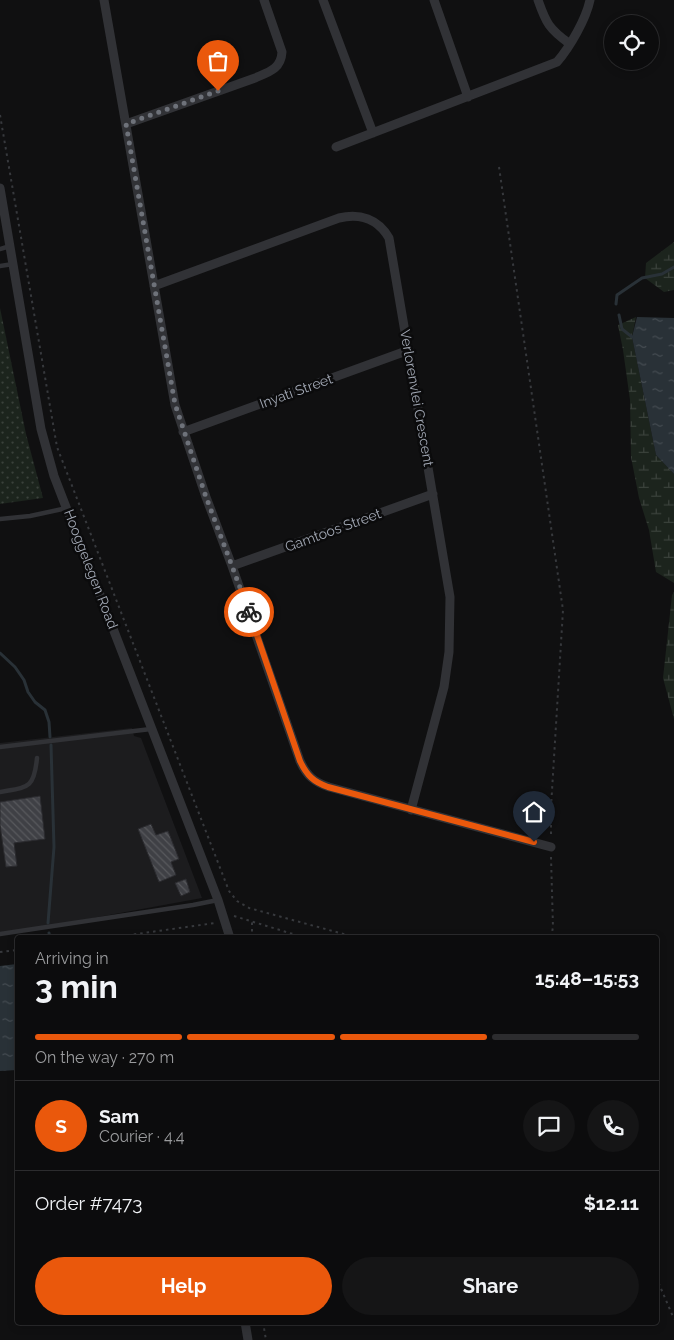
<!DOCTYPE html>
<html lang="en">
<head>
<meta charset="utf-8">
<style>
	:root { --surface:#0c0c0d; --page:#151516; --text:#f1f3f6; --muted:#9a9b9d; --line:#2c2c2e; --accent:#ea580c }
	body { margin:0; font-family:Raleway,sans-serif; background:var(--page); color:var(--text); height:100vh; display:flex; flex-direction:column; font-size:19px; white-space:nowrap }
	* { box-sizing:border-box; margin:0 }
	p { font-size:16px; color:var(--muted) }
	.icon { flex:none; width:28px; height:28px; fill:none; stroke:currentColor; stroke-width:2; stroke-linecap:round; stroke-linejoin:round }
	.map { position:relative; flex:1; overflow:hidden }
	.drawer { position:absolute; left:15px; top:935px; width:644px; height:390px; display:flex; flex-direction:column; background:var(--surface); border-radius:5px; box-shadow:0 2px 8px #0003,0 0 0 1px var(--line) }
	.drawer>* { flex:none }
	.fabs { position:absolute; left:604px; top:15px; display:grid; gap:10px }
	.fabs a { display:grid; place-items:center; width:55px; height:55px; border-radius:50%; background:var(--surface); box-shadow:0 2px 8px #0003,0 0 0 1px var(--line); font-size:25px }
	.pin { position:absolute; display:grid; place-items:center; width:42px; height:42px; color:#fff; margin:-51px -21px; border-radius:50% 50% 50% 0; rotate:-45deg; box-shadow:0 0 5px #0007 }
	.pin .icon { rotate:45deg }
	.courier { position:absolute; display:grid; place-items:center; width:50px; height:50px; margin:-25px; border:4px solid #ea580c; border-radius:50%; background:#fff; color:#222; box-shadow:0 1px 6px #0007 }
	.summary em { font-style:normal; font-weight:700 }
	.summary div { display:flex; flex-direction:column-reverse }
	.summary { display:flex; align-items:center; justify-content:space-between; height:85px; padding:0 20px }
	h1 { font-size:32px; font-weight:700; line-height:38px }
	.bar { display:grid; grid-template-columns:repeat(4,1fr); gap:8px 5px; align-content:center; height:60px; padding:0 20px }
	.bar i { height:6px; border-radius:4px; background:var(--line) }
	.bar .on { background:var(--accent) }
	.bar p { grid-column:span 4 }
	.line { display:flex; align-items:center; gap:12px; padding:0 20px; border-top:1px solid var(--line) }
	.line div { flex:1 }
	.round { display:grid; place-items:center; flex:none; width:52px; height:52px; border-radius:26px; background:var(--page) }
	.primary-button { display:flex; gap:10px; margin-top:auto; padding:10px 20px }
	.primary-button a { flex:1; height:58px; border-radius:30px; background:var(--accent); color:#fff; font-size:20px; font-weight:700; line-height:58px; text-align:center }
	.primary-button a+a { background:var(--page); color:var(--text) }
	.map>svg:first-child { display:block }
	.built { fill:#1c1c1e }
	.grass { fill:url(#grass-dots) }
	.wetland { fill:url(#wetland-marsh) }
	.water { fill:url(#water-ripples) }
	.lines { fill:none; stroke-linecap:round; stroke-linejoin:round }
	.stream { stroke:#293137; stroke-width:3 }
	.building { fill:url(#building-back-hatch); stroke:#2a2a2e }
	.path { stroke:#37393d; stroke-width:2; stroke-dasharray:2.5 4; stroke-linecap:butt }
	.service { stroke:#313236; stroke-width:4.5 }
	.minor { stroke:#313236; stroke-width:9 }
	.done { stroke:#6e727a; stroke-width:5; stroke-dasharray:0 9 }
	.route { stroke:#ea580c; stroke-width:6 }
	.labels { text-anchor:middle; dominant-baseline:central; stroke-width:5; stroke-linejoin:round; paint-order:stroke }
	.street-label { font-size:14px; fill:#a1a7b3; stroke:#0b0b0c }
</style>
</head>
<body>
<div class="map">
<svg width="674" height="1340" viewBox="0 0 674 1340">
	<defs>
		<pattern id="grass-dots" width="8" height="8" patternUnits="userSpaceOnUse" patternTransform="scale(1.25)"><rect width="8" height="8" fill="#1c241d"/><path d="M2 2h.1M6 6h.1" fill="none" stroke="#3a413b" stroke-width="1.8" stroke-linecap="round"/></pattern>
		<pattern id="wetland-marsh" width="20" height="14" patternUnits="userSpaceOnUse" patternTransform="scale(1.25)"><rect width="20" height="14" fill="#1c241d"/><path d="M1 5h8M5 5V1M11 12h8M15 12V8" fill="none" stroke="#3a413b"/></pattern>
		<pattern id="water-ripples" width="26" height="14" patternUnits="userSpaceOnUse" patternTransform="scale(1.25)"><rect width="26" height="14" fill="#293137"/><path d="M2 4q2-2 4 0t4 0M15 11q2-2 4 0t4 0" fill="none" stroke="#454c52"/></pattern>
		<pattern id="building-back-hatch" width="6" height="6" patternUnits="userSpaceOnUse" patternTransform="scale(1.25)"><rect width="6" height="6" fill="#3f4045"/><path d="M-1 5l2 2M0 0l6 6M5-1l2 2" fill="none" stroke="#58595d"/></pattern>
	</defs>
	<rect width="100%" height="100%" fill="#101011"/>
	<!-- built -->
	<path class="built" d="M132,728L134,736L141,738L202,898L0,935V743Z"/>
	<!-- grass -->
	<path class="grass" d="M0,308L26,434L43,498L0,504Z"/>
	<!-- wetland -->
	<path class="wetland" d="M674,242V290L664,292L645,278L646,263Z
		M636,317L632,337L656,455L674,474V583L656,572L649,530L639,498L631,457L630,400L623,350L618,325Z
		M674,592V719L663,678L672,595Z"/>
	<!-- water -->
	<path class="water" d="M637,317L674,318V474L656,455L632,337Z
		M17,964V1070L0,1071V966Z"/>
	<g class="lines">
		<!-- stream -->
		<path class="stream" d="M616,304L617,295L642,278L662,274L674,267
			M619,315L622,329L632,337
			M0,653L15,667L24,680L28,692L35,702L45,710L49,722L50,737
			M48,923L54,847L51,745
			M49,933L50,938"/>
	</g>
	<!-- building -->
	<path class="building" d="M40,796L45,839L14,843L17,866L6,867L0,825V802Z
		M151,824L156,835L168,831L179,859L171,862L176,875L159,882L138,829Z
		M186,879L190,892L181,896L175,883Z"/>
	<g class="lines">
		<!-- path -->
		<path class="path" d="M0,115L57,447L229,891L237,901L249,908L358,938
			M499,167L563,610L551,807V837
			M551,857L553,927L551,938
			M234,916L306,938
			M108,938L215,923
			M252,938V922
			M0,952L18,950
			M656,1277L674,1319
			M263,1322L266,1340"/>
		<!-- service -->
		<path class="service" d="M0,249L10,246
			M0,266L13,264
			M0,519L30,516L67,508
			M0,747L151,729
			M0,792C28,787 34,789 37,758
			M0,934L193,905L218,900"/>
		<!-- minor -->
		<path class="minor" d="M104,0L175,405L206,497L232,566L300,761C307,776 314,782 329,787L551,847
			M323,0L373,133
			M434,0L468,97
			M538,0C546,23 549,29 570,44
			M126,124L255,78C269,72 281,69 282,52L264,0
			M336,147L557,62C570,47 586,19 590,0
			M0,188L41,429L54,476L218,900L230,938
			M154,286L339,218C360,213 378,219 389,238L450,597L449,652L444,687L411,810
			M183,432L409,350
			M232,566L433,494
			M245,1322L248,1340"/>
	</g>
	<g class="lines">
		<!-- done -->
		<path class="done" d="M218,91L126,124L175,404L206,497L232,566L249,612"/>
		<!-- route -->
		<path class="route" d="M249,612L300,761C307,776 314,782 328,787L534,842"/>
	</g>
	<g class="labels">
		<!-- street labels -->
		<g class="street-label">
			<text transform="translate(296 391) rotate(-20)">Inyati Street</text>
			<text transform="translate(417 398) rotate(80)">Verlorenvlei Crescent</text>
			<text transform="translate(333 530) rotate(-20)">Gamtoos Street</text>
			<text transform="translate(91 569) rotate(69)">Hooggelegen Road</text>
		</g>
	</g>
</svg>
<div class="fabs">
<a><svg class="icon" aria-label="locate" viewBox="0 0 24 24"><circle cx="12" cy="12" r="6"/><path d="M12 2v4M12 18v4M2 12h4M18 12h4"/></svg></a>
</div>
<div class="pin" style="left:218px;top:91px;background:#ea580c"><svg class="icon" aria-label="bag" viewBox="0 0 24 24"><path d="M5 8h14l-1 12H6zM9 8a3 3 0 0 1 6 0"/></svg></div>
<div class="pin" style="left:534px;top:842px;background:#1f2937"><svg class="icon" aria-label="home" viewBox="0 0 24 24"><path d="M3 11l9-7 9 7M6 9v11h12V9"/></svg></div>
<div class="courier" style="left:249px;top:612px"><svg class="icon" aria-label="bike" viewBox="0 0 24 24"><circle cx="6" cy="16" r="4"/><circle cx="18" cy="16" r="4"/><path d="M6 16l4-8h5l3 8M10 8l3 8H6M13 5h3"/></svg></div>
<section class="drawer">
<div class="summary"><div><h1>3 min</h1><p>Arriving in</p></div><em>15:48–15:53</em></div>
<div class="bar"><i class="on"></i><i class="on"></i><i class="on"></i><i></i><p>On the way · 270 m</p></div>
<div class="line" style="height:90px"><b class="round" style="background:var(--accent);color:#fff">S</b><div><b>Sam</b><p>Courier · 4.4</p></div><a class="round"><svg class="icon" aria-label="chat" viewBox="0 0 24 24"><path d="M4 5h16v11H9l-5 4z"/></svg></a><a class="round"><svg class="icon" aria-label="phone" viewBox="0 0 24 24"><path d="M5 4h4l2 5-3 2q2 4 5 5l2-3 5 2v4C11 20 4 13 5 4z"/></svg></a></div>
<div class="line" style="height:65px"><div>Order #7473</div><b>$12.11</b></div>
<div class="primary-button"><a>Help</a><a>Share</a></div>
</section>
</div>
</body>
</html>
